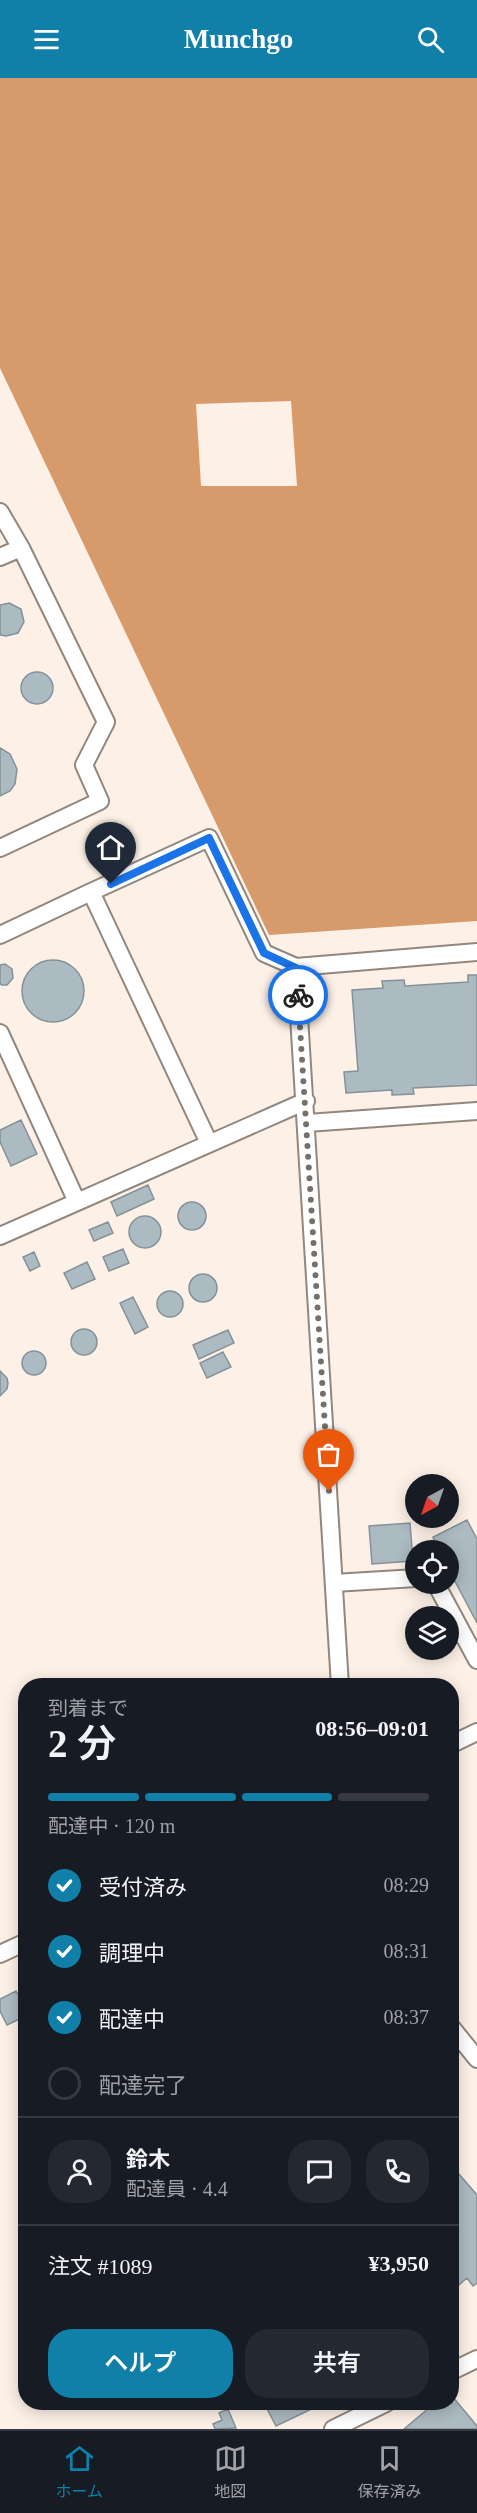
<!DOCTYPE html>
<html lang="ja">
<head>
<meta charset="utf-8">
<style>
	:root { --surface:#171b24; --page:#242831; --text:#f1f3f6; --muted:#9ea1a6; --line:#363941; --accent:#1080a8 }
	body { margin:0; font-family:"Times New Roman","Noto Sans JP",serif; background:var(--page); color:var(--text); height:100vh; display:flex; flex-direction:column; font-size:22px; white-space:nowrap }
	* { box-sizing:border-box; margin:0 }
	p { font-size:20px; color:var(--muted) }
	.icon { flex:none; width:33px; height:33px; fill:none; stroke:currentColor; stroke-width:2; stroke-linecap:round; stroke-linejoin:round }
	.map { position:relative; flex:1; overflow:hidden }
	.sheet { position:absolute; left:18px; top:1600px; width:441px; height:732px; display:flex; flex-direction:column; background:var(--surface); border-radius:24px; box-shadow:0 3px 15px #0003 }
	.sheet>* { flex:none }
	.needle { width:39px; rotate:220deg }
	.fabs { position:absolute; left:405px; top:1396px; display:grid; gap:12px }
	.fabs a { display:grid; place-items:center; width:54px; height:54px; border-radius:50%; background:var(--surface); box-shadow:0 3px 15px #0003; font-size:30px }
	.pin { position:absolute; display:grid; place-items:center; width:51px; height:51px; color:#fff; margin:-62px -26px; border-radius:50% 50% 50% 0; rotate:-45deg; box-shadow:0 0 6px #0007 }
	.pin .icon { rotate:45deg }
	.courier { position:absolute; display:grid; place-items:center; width:60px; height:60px; margin:-30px; border:4px solid #1a73e8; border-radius:50%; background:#fff; color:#222; box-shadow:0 2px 8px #0007 }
	.overview em { font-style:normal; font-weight:600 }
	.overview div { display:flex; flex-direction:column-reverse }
	.overview { display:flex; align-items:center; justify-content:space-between; height:102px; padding:0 30px }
	h1 { font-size:39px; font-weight:600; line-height:45px }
	.bar { display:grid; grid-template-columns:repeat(4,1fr); gap:9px 6px; align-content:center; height:72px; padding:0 30px }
	.bar i { height:8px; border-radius:4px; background:var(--line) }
	.bar .on { background:var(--accent) }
	.bar p { grid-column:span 4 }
	.line { display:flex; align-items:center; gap:15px; padding:0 30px; border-top:2px solid var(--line) }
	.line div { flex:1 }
	.round { display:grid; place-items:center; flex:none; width:63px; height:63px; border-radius:24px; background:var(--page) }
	ol { padding:0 30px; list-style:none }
	li { display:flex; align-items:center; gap:18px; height:66px }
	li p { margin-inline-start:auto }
	li .icon { padding:6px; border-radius:50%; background:var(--accent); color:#fff; stroke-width:4 }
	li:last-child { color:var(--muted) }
	li i { width:33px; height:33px; border:3px solid var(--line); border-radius:50% }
	.button { display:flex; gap:12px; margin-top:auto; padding:12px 30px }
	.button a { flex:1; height:69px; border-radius:24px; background:var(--accent); color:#fff; font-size:24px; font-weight:600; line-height:69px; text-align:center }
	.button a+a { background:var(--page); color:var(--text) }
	header { display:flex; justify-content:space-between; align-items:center; height:78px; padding:0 30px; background:var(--accent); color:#fff; font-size:27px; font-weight:600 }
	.menu { display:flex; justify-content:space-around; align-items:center; height:84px; border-top:2px solid var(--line); background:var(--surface); font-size:16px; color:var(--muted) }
	.menu a { display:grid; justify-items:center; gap:3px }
	.menu .on { color:var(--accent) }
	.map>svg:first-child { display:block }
	.water { fill:#d79a6a; fill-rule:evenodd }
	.building { fill:#acbac1; stroke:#849198; stroke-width:1.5 }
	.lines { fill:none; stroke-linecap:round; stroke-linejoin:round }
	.minor-casing { stroke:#92877e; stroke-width:20 }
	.minor { stroke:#fff; stroke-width:16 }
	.done { stroke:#76706a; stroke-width:6; stroke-dasharray:0 10.8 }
	.route { stroke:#1a73e8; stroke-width:8 }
</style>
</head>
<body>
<header><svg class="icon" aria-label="menu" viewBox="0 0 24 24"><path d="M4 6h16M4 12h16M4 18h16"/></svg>Munchgo<svg class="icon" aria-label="search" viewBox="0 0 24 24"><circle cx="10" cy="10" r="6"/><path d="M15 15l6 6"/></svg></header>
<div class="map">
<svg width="477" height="2351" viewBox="0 0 477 2351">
	<rect width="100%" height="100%" fill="#fdf1e7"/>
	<!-- water -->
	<path class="water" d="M0,0H477V843L269,857L0,290ZM291,323L297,408H201L196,326Z"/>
	<!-- building -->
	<path class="building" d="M9,525L21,531L24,544L18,555L6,558L0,557V527Z
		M21 610a16 16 0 1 1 32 0a16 16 0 1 1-32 0Z
		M0,670L10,676L17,691L15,706L10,713L0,718Z
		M22 913a31 31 0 1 1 62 0a31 31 0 1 1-62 0Z
		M5,886L12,891L13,900L7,907H2L0,906V887Z
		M468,897H477V1007L413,1010L414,1016L392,1017V1012L346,1015L344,994L358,993L352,912L383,910L382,903L404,902L405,908L468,904Z
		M21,1042L37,1076L11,1088L0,1064V1052Z
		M148,1107L154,1121L117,1138L111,1124Z
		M178 1138a14 14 0 1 1 28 0a14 14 0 1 1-28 0Z
		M129 1154a16 16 0 1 1 32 0a16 16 0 1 1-32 0Z
		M108,1144L113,1155L94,1163L89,1152Z
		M123,1171L129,1185L109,1193L103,1179Z
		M34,1174L40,1188L30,1193L23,1179Z
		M87,1184L95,1201L72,1211L64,1195Z
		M189 1210a14 14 0 1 1 28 0a14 14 0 1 1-28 0Z
		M157 1226a13 13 0 1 1 26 0a13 13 0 1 1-26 0Z
		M133,1219L148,1249L135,1256L120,1225Z
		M71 1264a13 13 0 1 1 26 0a13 13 0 1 1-26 0Z
		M228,1252L234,1265L199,1281L193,1267Z
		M22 1285a12 12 0 1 1 24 0a12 12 0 1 1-24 0Z
		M223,1274L231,1289L207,1300L200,1285Z
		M0,1293L7,1300L8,1305L7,1311L0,1318Z
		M467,1442L477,1461V1545L448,1490V1473H436L433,1468L436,1467L433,1459Z
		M410,1445L413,1483L372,1486L369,1448Z
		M16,1913L26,1931V1938L7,1947L0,1933V1921Z
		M452,2088L477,2117V2205L473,2208L467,2200L452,2213Z
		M452,2318L477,2348V2351H404L435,2325H452Z
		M264,2325H324L276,2348Z
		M228,2331L236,2350L215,2351L213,2346L222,2342L219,2335Z"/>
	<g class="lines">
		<!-- minor casing -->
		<g class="minor-casing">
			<path id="minor" d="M0,434L21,470L106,644L84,687L100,723L0,770
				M0,479L21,470
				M91,814L209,760L264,875L296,889L477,874
				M0,857L91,814L209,1065
				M296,889L340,1608
				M0,955L77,1124
				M307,1045L477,1033
				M0,1158L306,1023
				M334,1505L416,1500
				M436,1506L477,1582
				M452,1666L477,1654
				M0,1876L26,1864
				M452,1950L477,1981
				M452,2293L477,2281
				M333,2351L386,2325"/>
		</g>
		<!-- minor -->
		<use href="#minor" class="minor"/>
	</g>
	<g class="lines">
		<!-- done -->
		<path class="done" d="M298,917L329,1413"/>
		<!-- route -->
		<path class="route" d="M111,806L209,760L264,875L296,890L298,917"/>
	</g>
</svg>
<div class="fabs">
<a><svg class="needle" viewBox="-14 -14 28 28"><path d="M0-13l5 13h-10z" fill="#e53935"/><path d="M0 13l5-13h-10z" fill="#9ea1a6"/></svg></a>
<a><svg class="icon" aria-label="locate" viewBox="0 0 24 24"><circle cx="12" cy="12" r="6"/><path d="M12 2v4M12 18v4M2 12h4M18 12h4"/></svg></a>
<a><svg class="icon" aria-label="layers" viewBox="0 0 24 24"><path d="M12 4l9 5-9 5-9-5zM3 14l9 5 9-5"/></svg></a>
</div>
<div class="pin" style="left:329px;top:1413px;background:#ea580c"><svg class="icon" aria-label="bag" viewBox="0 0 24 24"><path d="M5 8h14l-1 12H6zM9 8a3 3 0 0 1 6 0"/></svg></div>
<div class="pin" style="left:111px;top:806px;background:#1f2937"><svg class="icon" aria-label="home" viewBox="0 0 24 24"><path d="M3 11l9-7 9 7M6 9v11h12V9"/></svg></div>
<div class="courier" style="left:298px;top:917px"><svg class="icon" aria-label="bike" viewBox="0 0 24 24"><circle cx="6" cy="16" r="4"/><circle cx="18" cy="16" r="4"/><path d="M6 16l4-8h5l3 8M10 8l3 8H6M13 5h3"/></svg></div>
<section class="sheet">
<div class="overview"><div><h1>2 分</h1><p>到着まで</p></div><em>08:56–09:01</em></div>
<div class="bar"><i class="on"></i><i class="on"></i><i class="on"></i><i></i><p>配達中 · 120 m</p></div>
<ol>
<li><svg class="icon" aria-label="check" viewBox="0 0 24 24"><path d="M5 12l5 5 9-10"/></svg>受付済み<p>08:29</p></li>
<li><svg class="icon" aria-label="check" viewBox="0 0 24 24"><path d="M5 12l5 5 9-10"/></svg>調理中<p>08:31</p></li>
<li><svg class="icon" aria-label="check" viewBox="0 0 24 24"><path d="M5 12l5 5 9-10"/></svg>配達中<p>08:37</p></li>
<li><i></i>配達完了</li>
</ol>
<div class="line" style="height:108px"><a class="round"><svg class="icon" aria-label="person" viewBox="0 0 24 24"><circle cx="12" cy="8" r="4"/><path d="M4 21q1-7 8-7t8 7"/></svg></a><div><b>鈴木</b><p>配達員 · 4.4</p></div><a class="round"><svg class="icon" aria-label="chat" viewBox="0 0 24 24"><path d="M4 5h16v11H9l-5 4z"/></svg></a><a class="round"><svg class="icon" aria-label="phone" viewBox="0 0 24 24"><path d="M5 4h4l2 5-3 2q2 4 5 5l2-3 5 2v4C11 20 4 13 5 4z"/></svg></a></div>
<div class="line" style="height:78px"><div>注文 #1089</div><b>¥3,950</b></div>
<div class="button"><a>ヘルプ</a><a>共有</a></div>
</section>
</div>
<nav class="menu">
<a class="on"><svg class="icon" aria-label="home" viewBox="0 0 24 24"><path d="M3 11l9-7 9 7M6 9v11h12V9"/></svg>ホーム</a>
<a><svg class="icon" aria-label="map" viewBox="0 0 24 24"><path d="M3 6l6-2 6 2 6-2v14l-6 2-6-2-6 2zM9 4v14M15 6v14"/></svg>地図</a>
<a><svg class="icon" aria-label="saved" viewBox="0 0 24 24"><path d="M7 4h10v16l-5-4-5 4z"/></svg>保存済み</a>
</nav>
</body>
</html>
